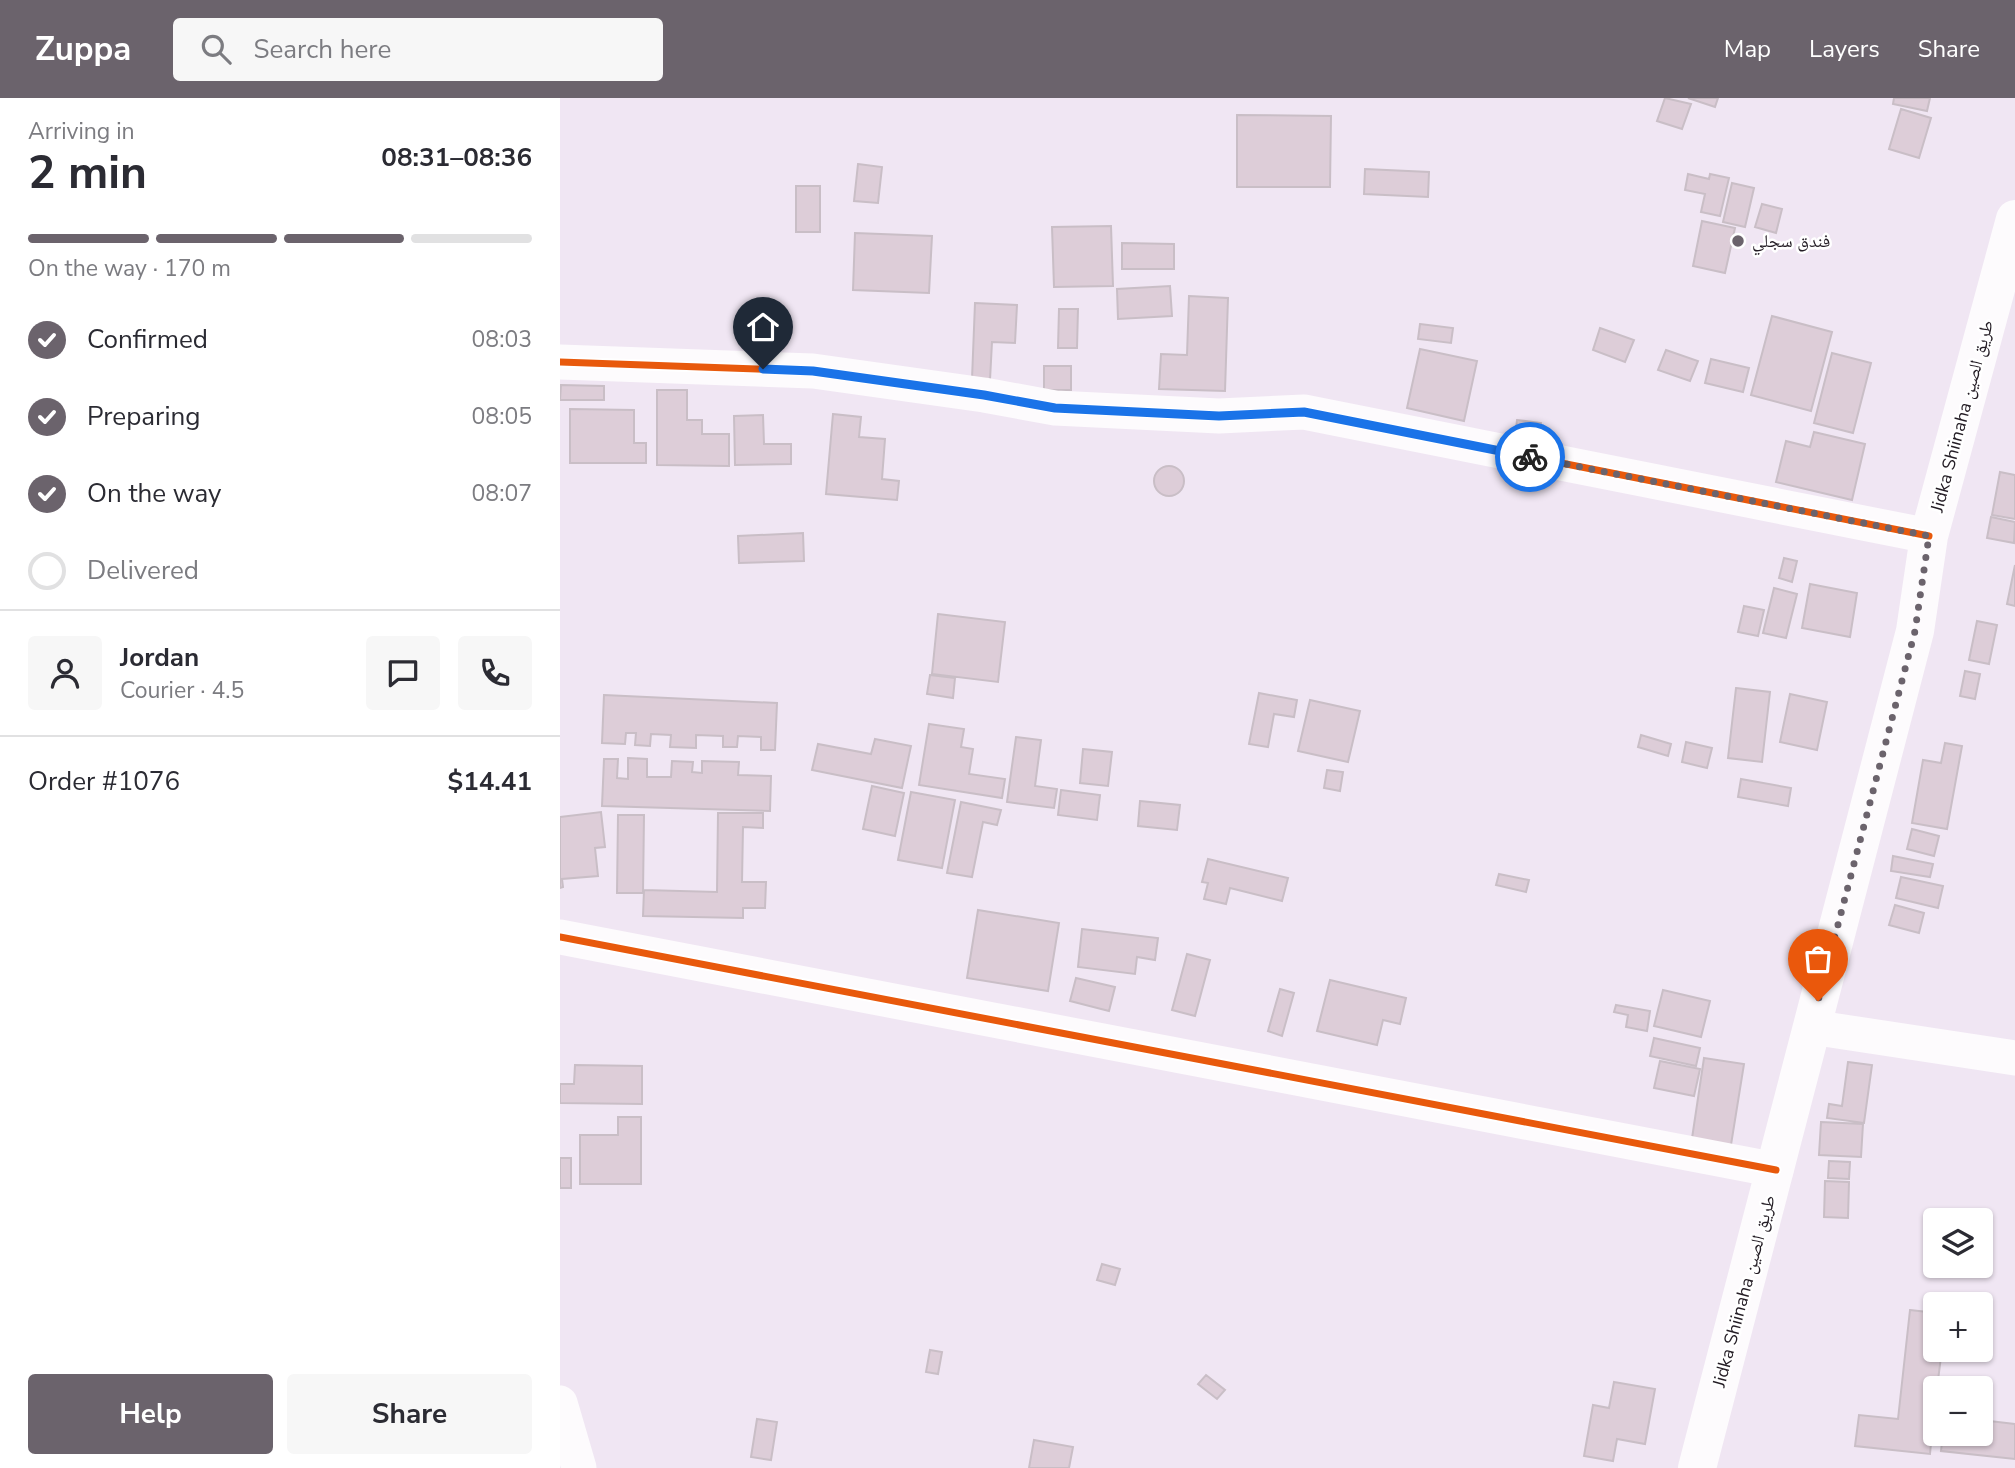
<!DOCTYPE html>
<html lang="en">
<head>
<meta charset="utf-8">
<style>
	:root { --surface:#fff; --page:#f7f7f7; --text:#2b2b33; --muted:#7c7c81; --line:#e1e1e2; --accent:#6b636c }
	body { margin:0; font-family:"Nunito Sans","Noto Naskh Arabic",sans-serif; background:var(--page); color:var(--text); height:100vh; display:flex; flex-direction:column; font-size:26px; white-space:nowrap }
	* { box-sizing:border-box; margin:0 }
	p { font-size:23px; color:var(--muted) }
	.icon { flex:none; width:38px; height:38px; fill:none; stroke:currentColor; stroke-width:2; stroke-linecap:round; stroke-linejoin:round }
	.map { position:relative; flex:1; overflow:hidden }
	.sheet { display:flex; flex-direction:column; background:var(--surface); width:560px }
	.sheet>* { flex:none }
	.fabs { position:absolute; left:1363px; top:1110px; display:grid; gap:14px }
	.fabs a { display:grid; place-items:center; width:70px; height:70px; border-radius:7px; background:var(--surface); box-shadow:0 2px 5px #0004; font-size:35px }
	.pin { position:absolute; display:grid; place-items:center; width:60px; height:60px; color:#fff; margin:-72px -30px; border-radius:50% 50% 50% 0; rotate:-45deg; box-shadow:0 0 7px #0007 }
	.pin .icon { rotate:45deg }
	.courier { position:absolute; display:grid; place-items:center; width:70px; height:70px; margin:-35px; border:5px solid #1a73e8; border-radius:50%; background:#fff; color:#222; box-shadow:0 2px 9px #0007 }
	.headline em { font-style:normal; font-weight:700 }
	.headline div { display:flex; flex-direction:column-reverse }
	.headline { display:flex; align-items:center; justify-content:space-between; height:119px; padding:0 28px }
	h1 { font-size:46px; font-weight:700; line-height:52px }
	.bar { display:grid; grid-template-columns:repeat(4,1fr); gap:10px 7px; align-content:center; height:84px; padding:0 28px }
	.bar i { height:9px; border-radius:5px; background:var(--line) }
	.bar .active { background:var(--accent) }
	.bar p { grid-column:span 4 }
	.line { display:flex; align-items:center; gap:18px; padding:0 28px; border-top:2px solid var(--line) }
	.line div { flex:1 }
	.round { display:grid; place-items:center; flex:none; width:74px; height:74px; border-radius:7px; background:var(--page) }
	ol { padding:0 28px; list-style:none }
	li { display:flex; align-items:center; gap:21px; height:77px }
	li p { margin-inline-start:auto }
	li .icon { padding:7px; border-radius:50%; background:var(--accent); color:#fff; stroke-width:4 }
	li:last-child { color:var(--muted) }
	li i { width:38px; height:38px; border:4px solid var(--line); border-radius:50% }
	.action { display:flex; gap:14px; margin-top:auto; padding:14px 28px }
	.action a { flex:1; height:80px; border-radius:7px; background:var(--accent); color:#fff; font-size:28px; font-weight:700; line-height:80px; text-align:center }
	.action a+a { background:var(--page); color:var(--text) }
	header { display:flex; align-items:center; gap:42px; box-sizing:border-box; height:98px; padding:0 35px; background:var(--accent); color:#fff }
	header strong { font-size:33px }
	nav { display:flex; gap:38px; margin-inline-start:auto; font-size:24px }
	.search { width:490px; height:63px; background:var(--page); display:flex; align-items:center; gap:18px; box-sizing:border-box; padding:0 24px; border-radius:7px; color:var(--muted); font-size:26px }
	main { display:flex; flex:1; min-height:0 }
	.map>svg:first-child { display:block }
	.building { fill:#ddcdd8; stroke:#c9bec6; stroke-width:2 }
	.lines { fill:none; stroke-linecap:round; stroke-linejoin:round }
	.minor { stroke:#fdfbfd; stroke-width:35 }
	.primary { stroke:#fdfbfd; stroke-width:38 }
	.cycleway-casing { stroke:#fff; stroke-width:11 }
	.cycleway { stroke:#e8590c; stroke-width:7 }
	.done { stroke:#6b636c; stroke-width:7; stroke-dasharray:0 12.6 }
	.route { stroke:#1a73e8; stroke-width:9 }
	.poi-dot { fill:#6b636c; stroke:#fff; stroke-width:2.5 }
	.labels { text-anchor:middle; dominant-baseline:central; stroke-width:5; stroke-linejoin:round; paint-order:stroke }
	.poi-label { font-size:18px; fill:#231c24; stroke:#fff; text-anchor:start }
	.street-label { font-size:18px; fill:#231c24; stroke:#fff }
</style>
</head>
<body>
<header>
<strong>Zuppa</strong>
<div class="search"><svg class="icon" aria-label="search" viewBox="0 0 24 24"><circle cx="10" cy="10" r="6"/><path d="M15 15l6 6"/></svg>Search here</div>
<nav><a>Map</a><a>Layers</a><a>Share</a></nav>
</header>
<main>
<section class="sheet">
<div class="headline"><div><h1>2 min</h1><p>Arriving in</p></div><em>08:31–08:36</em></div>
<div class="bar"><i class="active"></i><i class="active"></i><i class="active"></i><i></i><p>On the way · 170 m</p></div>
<ol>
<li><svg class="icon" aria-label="check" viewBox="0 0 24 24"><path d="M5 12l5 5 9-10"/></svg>Confirmed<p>08:03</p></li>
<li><svg class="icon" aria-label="check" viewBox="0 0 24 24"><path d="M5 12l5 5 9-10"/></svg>Preparing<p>08:05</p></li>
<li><svg class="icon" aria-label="check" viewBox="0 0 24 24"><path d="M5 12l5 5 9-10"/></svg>On the way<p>08:07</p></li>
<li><i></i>Delivered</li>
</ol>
<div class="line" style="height:126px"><a class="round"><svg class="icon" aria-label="person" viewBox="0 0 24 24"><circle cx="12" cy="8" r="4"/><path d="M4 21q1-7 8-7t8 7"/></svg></a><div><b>Jordan</b><p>Courier · 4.5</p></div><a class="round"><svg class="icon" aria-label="chat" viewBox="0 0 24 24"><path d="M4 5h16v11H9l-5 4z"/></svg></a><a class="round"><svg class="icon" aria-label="phone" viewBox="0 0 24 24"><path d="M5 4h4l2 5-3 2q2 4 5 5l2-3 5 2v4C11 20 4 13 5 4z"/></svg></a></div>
<div class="line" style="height:91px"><div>Order #1076</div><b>$14.41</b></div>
<div class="action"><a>Help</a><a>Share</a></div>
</section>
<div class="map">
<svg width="1455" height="1370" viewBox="0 0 1455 1370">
	<rect width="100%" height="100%" fill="#f0e6f3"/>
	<!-- building -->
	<path class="building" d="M1105,0L1131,6L1122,31L1097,23Z
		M1128,0H1158L1155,9Z
		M1334,0H1370L1367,13L1333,6Z
		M1341,11L1371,20L1359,60L1329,51Z
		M677,17L771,18L770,89H677Z
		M298,66L322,69L318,105L294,103Z
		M805,71L869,74L868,99L804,96Z
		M1128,76L1149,81L1150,76L1169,80L1160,118L1141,114L1145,96L1125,92Z
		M1172,85L1194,90L1185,129L1163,124Z
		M236,88H260V134H236Z
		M1202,106L1222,111L1216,135L1195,129Z
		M1142,123L1175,130L1165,175L1133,168Z
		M551,128L553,188L494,189L492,129Z
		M295,135L372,138L369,195L293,192Z
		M562,145L614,146V171H562Z
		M610,188L612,218L558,221L557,191Z
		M629,198L668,200L665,293L599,291L601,256L627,257Z
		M415,205L457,207L455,245L432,244L430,282L412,281Z
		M499,211H518L517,250H498Z
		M1212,218L1272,234L1251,313L1191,297Z
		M860,226L893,230L891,245L858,241Z
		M1040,230L1074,242L1065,264L1033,252Z
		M860,251L917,263L904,323L847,310Z
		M1106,252L1138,263L1130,283L1098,272Z
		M1272,255L1311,265L1293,335L1254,325Z
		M1151,261L1189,270L1183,294L1145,285Z
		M484,268H511V292H484Z
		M1,287L44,288V302H0Z
		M97,292H127V322H142V336H169V368L97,367Z
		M10,311L74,312V345H86V365H10Z
		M273,316L301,319L299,339L325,341L322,381L339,383L337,402L266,396Z
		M203,317L204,346H231V366L175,367L174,318Z
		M957,322L981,325L979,343L955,340Z
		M1254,334L1305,346L1292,402L1216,384L1226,343L1250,349Z
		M594 383a15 15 0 1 1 30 0a15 15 0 1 1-30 0Z
		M1440,374L1455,377V421L1432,417Z
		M1431,419L1455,424L1454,445L1427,440Z
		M243,435L244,463L179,465L178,438Z
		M1224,460L1237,463L1232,484L1219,480Z
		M1455,467V508L1447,506Z
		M1250,486L1297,495L1290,539L1242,530Z
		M1214,490L1237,496L1226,540L1203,535Z
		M1184,508L1204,512L1198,538L1178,534Z
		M378,516L445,524L438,584L372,576Z
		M1417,523L1437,527L1429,566L1409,562Z
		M1405,573L1420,576L1415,601L1400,598Z
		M370,577L395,580L393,600L367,596Z
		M1176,590L1210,594L1202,664L1168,660Z
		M699,595L737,602L734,619L714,616L708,649L689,646Z
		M1230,596L1267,604L1257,652L1220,644Z
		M44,597L217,605L215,652H201V639L178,638L177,649H163V638L136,637V650L110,649L111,637L91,636L90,648L75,647L76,635H66L65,646L42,645Z
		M750,602L800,613L788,664L738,653Z
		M369,626L404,631L401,649L413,651L409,676L445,681L442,700L359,687Z
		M1081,637L1111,646L1108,658L1078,649Z
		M456,639L481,642L475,688L497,691L494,710L447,704Z
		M315,641L351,648L342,690L252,672L258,646L311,656Z
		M1126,644L1152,650L1147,670L1122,664Z
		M1385,645L1402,648L1387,731L1352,725L1363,662L1381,665Z
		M523,651L552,654L548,688L520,685Z
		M68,660L87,661V679H111L112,663L133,664L132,674L142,675V663L179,664L178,677L211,678L210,713L42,708L44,661H58L57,680L68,681Z
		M767,672L783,674L780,693L764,690Z
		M1181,681L1231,690L1228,708L1178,699Z
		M312,688L344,695L335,738L303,731Z
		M501,692L540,697L537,722L498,717Z
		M351,694L395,702L382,770L338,762Z
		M580,703L620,707L617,732L578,728Z
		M401,704L441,712L437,727L423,724L412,779L387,775Z
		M41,714L45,749L35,750L38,778L2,781L3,789L0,790V719Z
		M158,715H203V730L183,729L182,784H206L205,810H183V820L83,818L84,792L157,794Z
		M58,717H84L83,795H57Z
		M1352,731L1379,738L1374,758L1347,751Z
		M1333,758L1373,766L1370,779L1331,773Z
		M648,761L728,780L722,803L670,790L666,806L644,801L648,785L642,784Z
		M939,776L969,782L966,794L936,787Z
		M1341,779L1383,788L1378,810L1336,800Z
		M1335,807L1364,815L1359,835L1329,827Z
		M418,812L499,825L488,893L407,880Z
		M522,831L598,840L595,862L577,859L575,876L518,869Z
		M627,856L650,862L635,918L612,912Z
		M516,880L555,889L549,913L510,903Z
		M770,882L846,900L840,926L823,922L817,947L757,933Z
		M720,891L734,895L722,938L708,933Z
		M1103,892L1150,903L1141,939L1094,928Z
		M1056,907L1090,913L1087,933L1066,929L1068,917L1054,914Z
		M1094,940L1140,950L1136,968L1090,958Z
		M1144,960L1184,966L1170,1053L1131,1047Z
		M1100,963L1140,971L1134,998L1094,990Z
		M1288,964L1312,967L1304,1025L1267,1020L1269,1006L1282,1008Z
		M15,967L82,968V1006L0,1005V986H14Z
		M58,1019H81V1086H20V1037H58Z
		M1261,1024L1303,1026L1301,1059L1259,1057Z
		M0,1060H11V1090H0Z
		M1269,1063L1290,1064L1289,1081L1268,1080Z
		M1265,1083L1289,1084L1288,1120L1264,1119Z
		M542,1166L560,1171L555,1187L537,1182Z
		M1350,1212L1376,1215V1251H1382L1377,1290H1376L1370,1356L1295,1348L1299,1317L1338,1321Z
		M370,1252L382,1254L378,1276L366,1274Z
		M646,1277L665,1292L657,1301L638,1286Z
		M1054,1284L1095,1291L1085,1346L1057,1341L1053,1363L1024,1358L1033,1307L1049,1310Z
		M197,1321L217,1324L211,1362L191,1359Z
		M1421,1322L1455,1326V1361L1381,1353L1383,1335H1421Z
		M474,1342L513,1349L509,1370H469Z"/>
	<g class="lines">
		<!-- minor -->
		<path class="minor" d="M0,264L253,273L424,297L495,310L659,318L744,314L1369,438
			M0,839L1216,1072
			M1251,929L1455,960
			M0,1305L19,1370"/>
		<!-- primary -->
		<path class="primary" d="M1137,1370L1355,533L1369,438L1455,121"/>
		<!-- cycleway casing -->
		<g class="cycleway-casing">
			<path id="cycleway" d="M0,264L253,273L424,297L495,310L659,318L744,314L1369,438
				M0,839L1216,1072"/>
		</g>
		<!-- cycleway -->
		<use href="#cycleway" class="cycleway"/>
	</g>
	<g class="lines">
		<!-- done -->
		<path class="done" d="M970,359L1369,438L1355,533L1258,903"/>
		<!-- route -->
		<path class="route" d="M203,271L253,273L424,297L495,310L659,318L744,314L970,359"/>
	</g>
	<!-- markers -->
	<circle class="poi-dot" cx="1178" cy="143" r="7"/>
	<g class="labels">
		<!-- poi labels -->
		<g class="poi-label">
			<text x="1192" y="143">فندق سجلي</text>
		</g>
		<!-- street labels -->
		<g class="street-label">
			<text transform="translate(1402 318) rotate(-75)">Jidka Shiinaha طريق الصين</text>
			<text transform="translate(1184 1193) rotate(-75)">Jidka Shiinaha طريق الصين</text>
		</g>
	</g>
</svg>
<div class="fabs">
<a><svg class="icon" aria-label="layers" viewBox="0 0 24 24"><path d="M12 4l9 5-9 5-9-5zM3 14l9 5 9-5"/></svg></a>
<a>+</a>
<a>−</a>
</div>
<div class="pin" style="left:1258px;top:903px;background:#ea580c"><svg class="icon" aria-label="bag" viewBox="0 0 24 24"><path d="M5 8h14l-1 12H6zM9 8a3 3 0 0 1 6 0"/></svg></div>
<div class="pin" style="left:203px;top:271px;background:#1f2937"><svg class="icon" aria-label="home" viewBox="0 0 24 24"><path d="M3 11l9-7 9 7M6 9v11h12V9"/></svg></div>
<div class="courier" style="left:970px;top:359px"><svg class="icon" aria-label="bike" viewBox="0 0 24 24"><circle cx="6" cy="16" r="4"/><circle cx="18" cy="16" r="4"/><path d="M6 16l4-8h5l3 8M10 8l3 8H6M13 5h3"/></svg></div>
</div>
</main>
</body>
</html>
